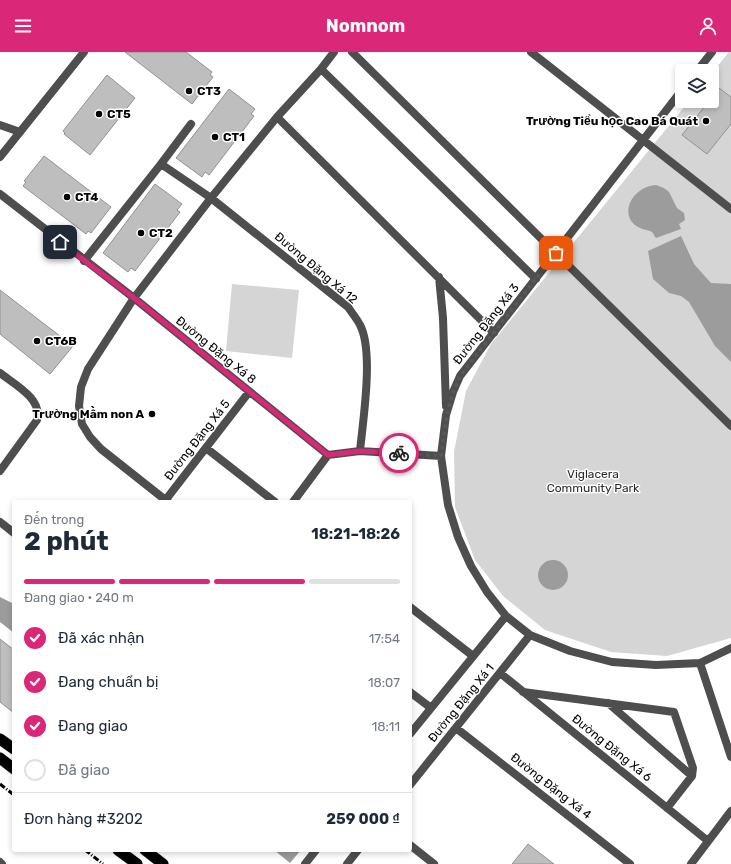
<!DOCTYPE html>
<html lang="vi">
<head>
<meta charset="utf-8">
<style>
	:root { --surface:#fff; --page:#f2f2f3; --text:#1f2937; --muted:#747a83; --line:#e0e1e3; --accent:#db2777 }
	body { margin:0; font-family:Rubik,sans-serif; background:var(--page); color:var(--text); height:100vh; display:flex; flex-direction:column; font-size:15px; white-space:nowrap }
	* { box-sizing:border-box; margin:0 }
	p { font-size:13px; color:var(--muted) }
	.icon { flex:none; width:22px; height:22px; fill:none; stroke:currentColor; stroke-width:2; stroke-linecap:round; stroke-linejoin:round }
	.map { position:relative; flex:1; overflow:hidden }
	.side { position:absolute; left:12px; top:448px; width:400px; height:352px; display:flex; flex-direction:column; background:var(--surface); border-radius:4px; box-shadow:0 2px 6px #0003 }
	.side>* { flex:none }
	.fabs { position:absolute; left:675px; top:12px; display:grid; gap:8px }
	.fabs a { display:grid; place-items:center; width:44px; height:44px; border-radius:4px; background:var(--surface); box-shadow:0 2px 6px #0003; font-size:20px }
	.pin { position:absolute; display:grid; place-items:center; width:34px; height:34px; color:#fff; margin:-17px; border-radius:8px; box-shadow:0 2px 6px #0006 }
	.courier { position:absolute; display:grid; place-items:center; width:40px; height:40px; margin:-20px; border:3px solid #db2777; border-radius:50%; background:#fff; color:#222; box-shadow:0 1px 5px #0007 }
	.overview em { font-style:normal; font-weight:700 }
	.overview div { display:flex; flex-direction:column-reverse }
	.overview { display:flex; align-items:center; justify-content:space-between; height:68px; padding:0 12px }
	h1 { font-size:26px; font-weight:700; line-height:30px }
	.bar { display:grid; grid-template-columns:repeat(4,1fr); gap:6px 4px; align-content:center; height:48px; padding:0 12px }
	.bar i { height:5px; border-radius:3px; background:var(--line) }
	.bar .active { background:var(--accent) }
	.bar p { grid-column:span 4 }
	.line { display:flex; align-items:center; gap:10px; padding:0 12px; border-top:1px solid var(--line) }
	.line div { flex:1 }
	ol { padding:0 12px; list-style:none }
	li { display:flex; align-items:center; gap:12px; height:44px }
	li p { margin-inline-start:auto }
	li .icon { padding:4px; border-radius:50%; background:var(--accent); color:#fff; stroke-width:4 }
	li:last-child { color:var(--muted) }
	li i { width:22px; height:22px; border:2px solid var(--line); border-radius:50% }
	header { display:flex; justify-content:space-between; align-items:center; height:52px; padding:0 12px; background:var(--accent); color:#fff; font-size:18px; font-weight:700 }
	.map>svg:first-child { display:block }
	.green { fill:#d5d5d5 }
	.water { fill:#9c9c9c }
	.building { fill:#bebebe; stroke:#929292 }
	.lines { fill:none; stroke-linecap:round; stroke-linejoin:round }
	.trunk-casing { stroke:#dbdbdb; stroke-width:12 }
	.minor { stroke:#4e4e4e; stroke-width:8 }
	.tertiary { stroke:#4e4e4e; stroke-width:8 }
	.trunk { stroke:#000; stroke-width:11 }
	.rail { stroke:#000; stroke-width:3; stroke-dasharray:6 2 1 2; stroke-linecap:butt }
	.done { stroke:#595959; stroke-width:4; stroke-dasharray:0 7.2 }
	.route { stroke:#db2777; stroke-width:5 }
	.poi-dot { fill:#000; stroke:#fff; stroke-width:1.5 }
	.labels { text-anchor:middle; dominant-baseline:central; stroke-width:3; stroke-linejoin:round; paint-order:stroke }
	.poi-label { font-size:12px; font-weight:bold; fill:#000; stroke:#fff; text-anchor:start }
	.street-label { font-size:12px; fill:#000; stroke:#fff }
	.park-label { font-size:12px; fill:#2c2c2c; stroke:#fff }
</style>
</head>
<body>
<header><svg class="icon" aria-label="menu" viewBox="0 0 24 24"><path d="M4 6h16M4 12h16M4 18h16"/></svg>Nomnom<svg class="icon" aria-label="person" viewBox="0 0 24 24"><circle cx="12" cy="8" r="4"/><path d="M4 21q1-7 8-7t8 7"/></svg></header>
<div class="map">
<svg width="731" height="812" viewBox="0 0 731 812">
	<rect width="100%" height="100%" fill="#fff"/>
	<!-- green -->
	<path class="green" d="M729,0H731V586L667,604L611,600L545,578L503,544L475,508L455,455L454,400L466,339L491,292L689,49H712V21Z
		M232,232L299,238L292,306L226,299Z"/>
	<!-- water -->
	<path class="water" d="M656,133L664,136L669,140L677,156L684,161L685,168L679,172L681,177L656,186C654,184 654,182 652,180C649,178 644,178 640,176C628,171 625,158 632,147C638,138 646,134 656,133Z
		M681,184L694,212L711,231L731,232V310L715,294L689,250L681,244L669,241L653,227L648,199Z
		M538 523a15 15 0 1 1 30 0a15 15 0 1 1-30 0Z
		M0,545L14,552V581L0,570Z
		M274,798H301L290,811Z"/>
	<!-- building -->
	<path class="building" d="M125,0H186L212,20L210,23L213,25L192,52Z
		M107,23L135,46L90,103L64,82L65,81L63,79Z
		M719,36L731,45V72L707,102L682,83L709,49H712V45Z
		M229,37L255,57L251,62L254,64L209,123L205,120L202,125L176,106Z
		M44,104L111,155L91,181L88,179L86,182L23,134L26,130L24,129Z
		M155,132L182,152L177,158L180,160L135,219L131,216L128,220L103,201Z
		M0,238L73,294L50,322L0,282Z
		M0,587L14,598V661L0,650Z
		M528,792L554,812H512Z"/>
	<g class="lines">
		<!-- trunk casing -->
		<g class="trunk-casing">
			<path id="trunk" d="M0,687L14,697
				M0,706L14,717
				M118,798L137,812
				M145,798L163,812"/>
		</g>
		<!-- minor -->
		<path class="minor" d="M531,0L731,157
			M321,17L536,227
			M697,19L712,0
			M682,38L460,324L453,340L446,363L441,404L448,453L458,485L471,514L487,540L506,564L530,583L570,599L612,610L656,613L700,611L731,596
			M277,65L494,281
			M191,72L161,112L211,146L348,255C352,261 357,267 360,273C374,299 363,368 360,399
			M0,73L20,80
			M0,142L134,246L328,403L360,399L441,404
			M84,209L161,112
			M439,225L443,266L446,354
			M0,321C14,332 43,347 37,368L0,419
			M206,396L275,450
			M164,450L249,340
			M168,450L101,397L90,385L82,372L79,354L81,335L88,317L134,246L211,146L277,65L321,17L334,0
			M293,450L328,403
			M410,555L473,604
			M700,611L731,705
			M500,621L708,789
			M410,640L431,656
			M523,640L674,660L693,716L692,724L608,651
			M456,676L630,812
			M410,682L506,564
			M410,733L530,583
			M667,756L692,724
			M305,812L316,798
			M347,812L358,798
			M691,812L731,759"/>
		<!-- tertiary -->
		<path class="tertiary" d="M352,0L731,374
			M0,105L84,0
			M0,470L14,481
			M410,793L434,812
			M0,810L2,812"/>
		<!-- trunk -->
		<use href="#trunk" class="trunk"/>
		<!-- rail -->
		<path class="rail" d="M0,732L14,743
			M85,798L103,812"/>
	</g>
	<g class="lines">
		<!-- done -->
		<path class="done" d="M399,401L441,404C445,374 447,352 460,324L556,201"/>
		<!-- route -->
		<path class="route" d="M60,190L134,246L328,403L360,399L399,401"/>
	</g>
	<!-- markers -->
	<g class="poi-dot">
		<circle cx="189" cy="39" r="4"/>
		<circle cx="99" cy="62" r="4"/>
		<circle cx="706" cy="69" r="4"/>
		<circle cx="215" cy="85" r="4"/>
		<circle cx="67" cy="145" r="4"/>
		<circle cx="141" cy="181" r="4"/>
		<circle cx="37" cy="289" r="4"/>
		<circle cx="152" cy="362" r="4"/>
	</g>
	<g class="labels">
		<!-- poi labels -->
		<g class="poi-label">
			<text x="197" y="39">CT3</text>
			<text x="107" y="62">CT5</text>
			<text x="698" y="69" text-anchor="end">Trường Tiểu học Cao Bá Quát</text>
			<text x="223" y="85">CT1</text>
			<text x="75" y="145">CT4</text>
			<text x="149" y="181">CT2</text>
			<text x="45" y="289">CT6B</text>
			<text x="144" y="362" text-anchor="end">Trường Mầm non A</text>
		</g>
		<!-- street labels -->
		<g class="street-label">
			<text transform="translate(316 216) rotate(40)">Đường Đặng Xá 12</text>
			<text transform="translate(486 272) rotate(-52)">Đường Đặng Xá 3</text>
			<text transform="translate(216 298) rotate(39)">Đường Đặng Xá 8</text>
			<text transform="translate(197 388) rotate(-52)">Đường Đặng Xá 5</text>
			<text transform="translate(461 651) rotate(-51)">Đường Đặng Xá 1</text>
			<text transform="translate(612 696) rotate(39)">Đường Đặng Xá 6</text>
			<text transform="translate(551 734) rotate(38)">Đường Đặng Xá 4</text>
		</g>
		<!-- park labels -->
		<g class="park-label">
			<text x="593" y="422">Viglacera<tspan x="593" dy="14">Community Park</tspan></text>
		</g>
	</g>
</svg>
<div class="fabs">
<a><svg class="icon" aria-label="layers" viewBox="0 0 24 24"><path d="M12 4l9 5-9 5-9-5zM3 14l9 5 9-5"/></svg></a>
</div>
<div class="pin" style="left:556px;top:201px;background:#ea580c"><svg class="icon" aria-label="bag" viewBox="0 0 24 24"><path d="M5 8h14l-1 12H6zM9 8a3 3 0 0 1 6 0"/></svg></div>
<div class="pin" style="left:60px;top:190px;background:#1f2937"><svg class="icon" aria-label="home" viewBox="0 0 24 24"><path d="M3 11l9-7 9 7M6 9v11h12V9"/></svg></div>
<div class="courier" style="left:399px;top:401px"><svg class="icon" aria-label="bike" viewBox="0 0 24 24"><circle cx="6" cy="16" r="4"/><circle cx="18" cy="16" r="4"/><path d="M6 16l4-8h5l3 8M10 8l3 8H6M13 5h3"/></svg></div>
<section class="side">
<div class="overview"><div><h1>2 phút</h1><p>Đến trong</p></div><em>18:21–18:26</em></div>
<div class="bar"><i class="active"></i><i class="active"></i><i class="active"></i><i></i><p>Đang giao · 240 m</p></div>
<ol>
<li><svg class="icon" aria-label="check" viewBox="0 0 24 24"><path d="M5 12l5 5 9-10"/></svg>Đã xác nhận<p>17:54</p></li>
<li><svg class="icon" aria-label="check" viewBox="0 0 24 24"><path d="M5 12l5 5 9-10"/></svg>Đang chuẩn bị<p>18:07</p></li>
<li><svg class="icon" aria-label="check" viewBox="0 0 24 24"><path d="M5 12l5 5 9-10"/></svg>Đang giao<p>18:11</p></li>
<li><i></i>Đã giao</li>
</ol>
<div class="line" style="height:52px"><div>Đơn hàng #3202</div><b>259 000 ₫</b></div>
</section>
</div>
</body>
</html>
